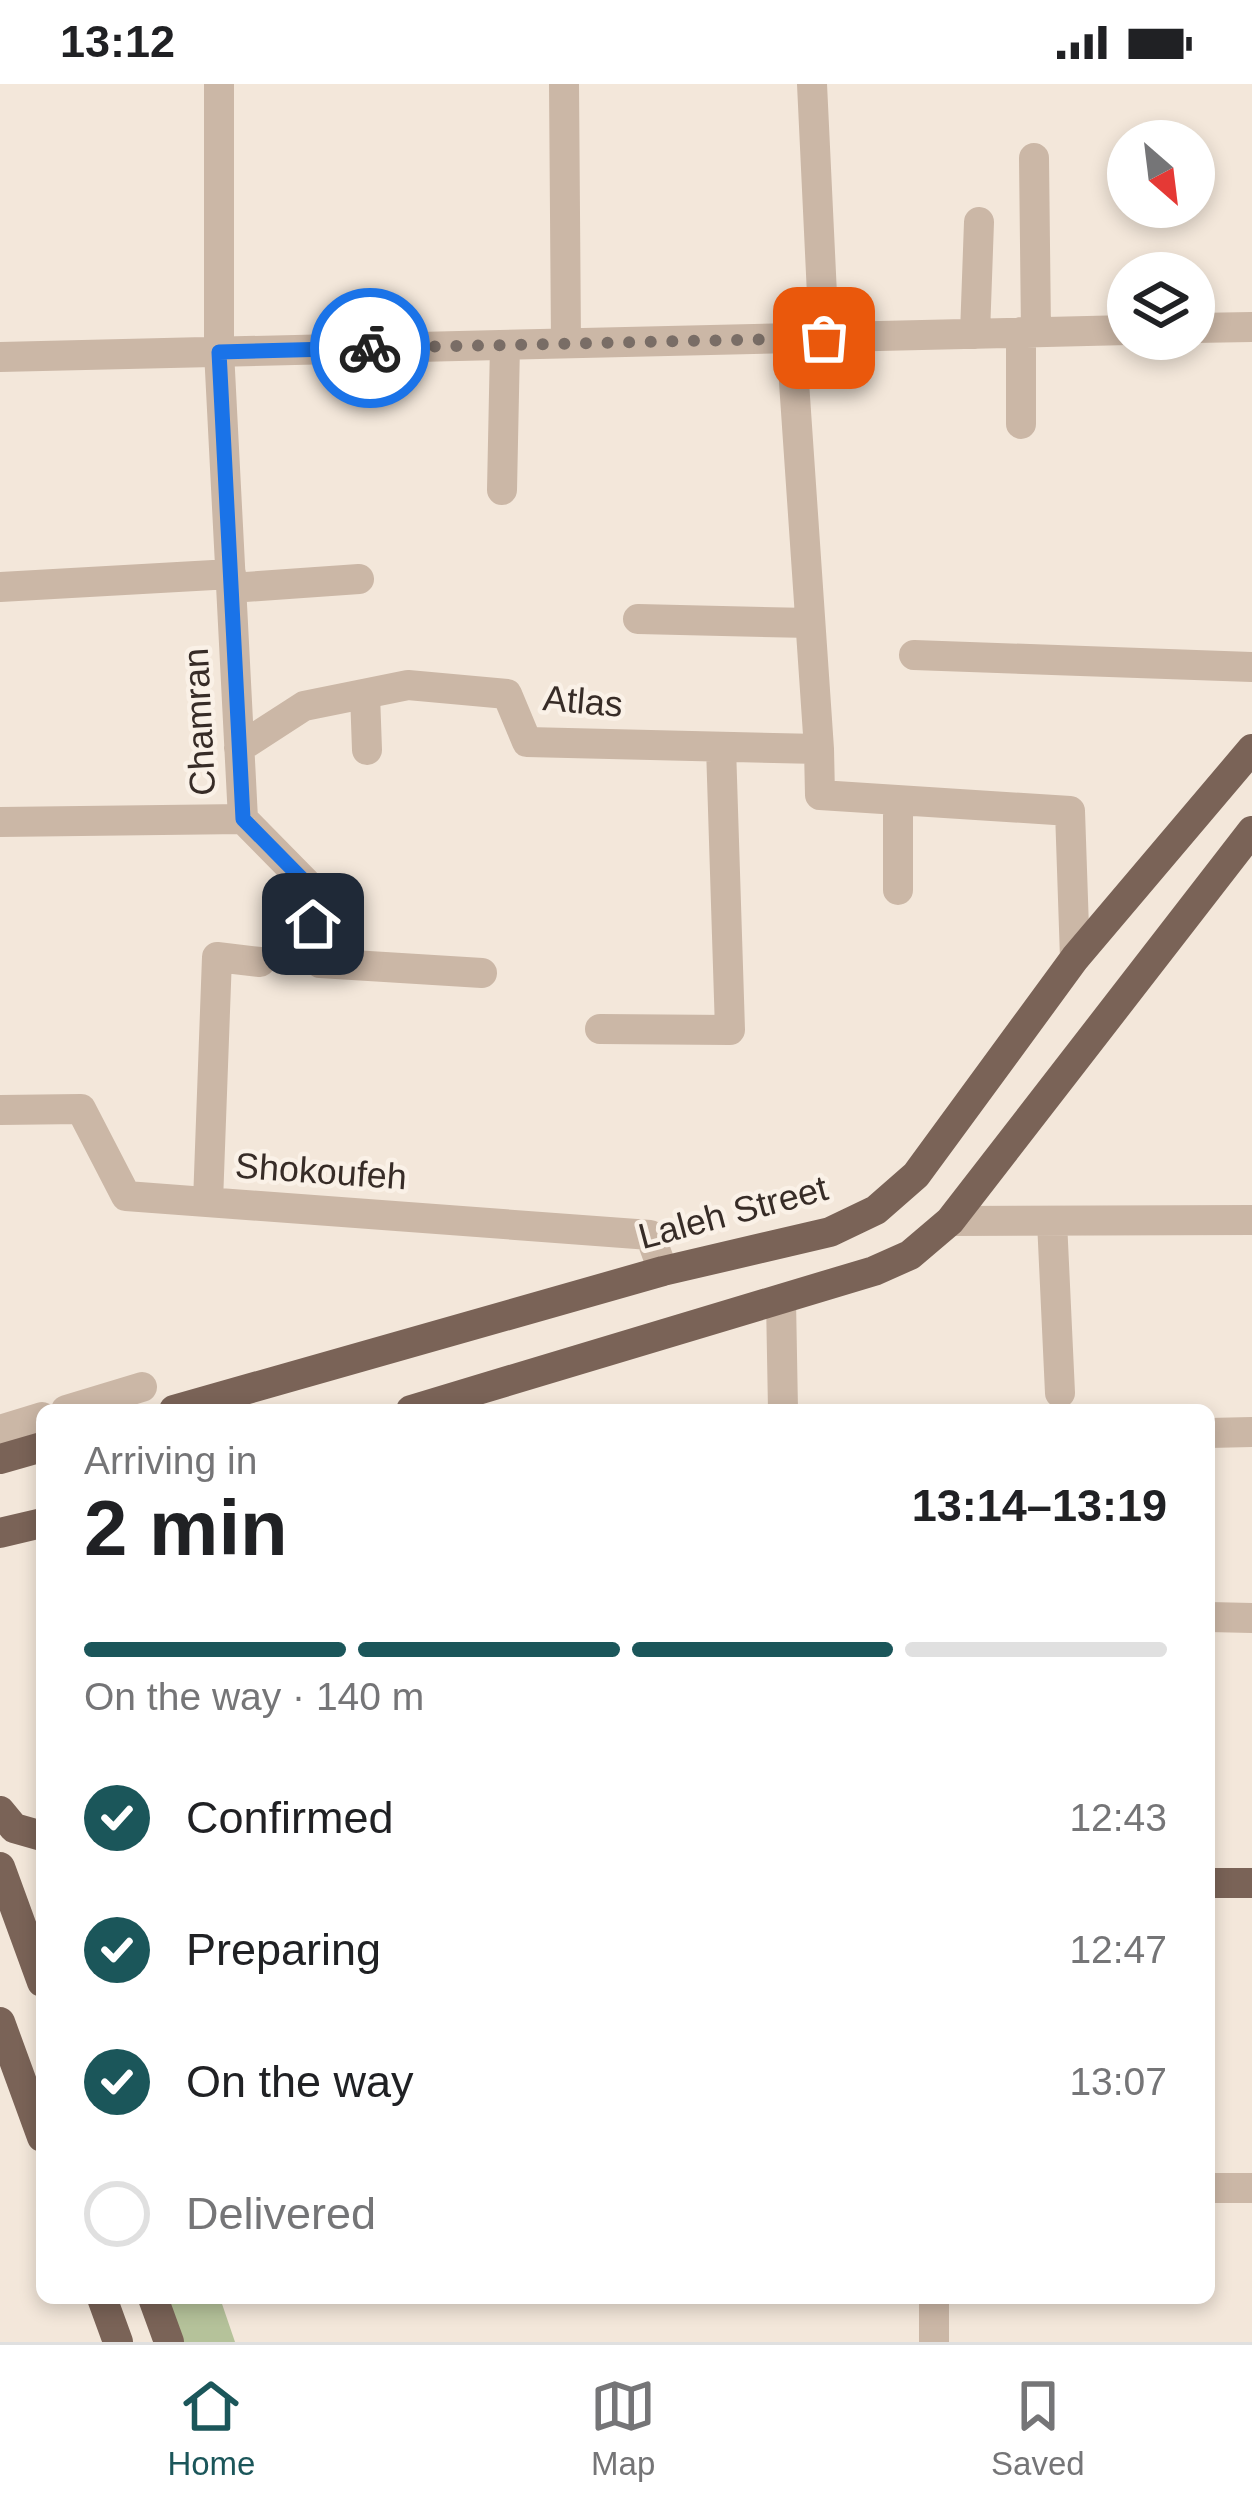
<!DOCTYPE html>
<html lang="en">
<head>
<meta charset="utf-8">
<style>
	:root { --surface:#fff; --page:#f6f6f6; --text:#202124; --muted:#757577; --line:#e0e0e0; --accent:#1b565a }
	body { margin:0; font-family:Helvetica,sans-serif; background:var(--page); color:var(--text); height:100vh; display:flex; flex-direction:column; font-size:45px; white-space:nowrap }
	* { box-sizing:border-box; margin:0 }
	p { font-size:39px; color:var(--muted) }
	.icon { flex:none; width:66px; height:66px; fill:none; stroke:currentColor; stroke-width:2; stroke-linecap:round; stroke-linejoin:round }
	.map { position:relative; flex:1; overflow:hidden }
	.details { position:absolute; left:36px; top:1320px; width:1179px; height:900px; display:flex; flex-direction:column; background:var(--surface); border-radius:18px; box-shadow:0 6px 18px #0003 }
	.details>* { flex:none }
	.needle { width:78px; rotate:152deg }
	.fabs { position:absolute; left:1107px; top:36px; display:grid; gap:24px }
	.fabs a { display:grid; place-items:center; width:108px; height:108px; border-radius:50%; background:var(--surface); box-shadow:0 6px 18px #0003; font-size:60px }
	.pin { position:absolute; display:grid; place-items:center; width:102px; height:102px; color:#fff; margin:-51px; border-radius:24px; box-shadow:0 6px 18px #0006 }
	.courier { position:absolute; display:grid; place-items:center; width:120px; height:120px; margin:-60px; border:9px solid #1a73e8; border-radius:50%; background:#fff; color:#222; box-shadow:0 3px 15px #0007 }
	.headline em { font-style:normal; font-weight:700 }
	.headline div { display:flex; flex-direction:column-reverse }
	.headline { display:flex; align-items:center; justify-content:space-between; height:204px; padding:0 48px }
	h1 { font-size:78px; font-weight:700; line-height:90px }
	.bar { display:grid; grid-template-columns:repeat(4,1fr); gap:18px 12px; align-content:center; height:144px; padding:0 48px }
	.bar i { height:15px; border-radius:9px; background:var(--line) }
	.bar .current { background:var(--accent) }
	.bar p { grid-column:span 4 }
	ol { padding:0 48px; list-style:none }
	li { display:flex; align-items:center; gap:36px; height:132px }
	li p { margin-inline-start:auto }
	li .icon { padding:12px; border-radius:50%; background:var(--accent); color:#fff; stroke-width:4 }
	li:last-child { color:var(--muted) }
	li i { width:66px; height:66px; border:6px solid var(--line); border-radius:50% }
	.status { display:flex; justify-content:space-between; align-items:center; height:84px; padding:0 60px; background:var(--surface); direction:ltr }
	.status svg { height:33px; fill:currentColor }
	.tab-bar { display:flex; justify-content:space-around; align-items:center; height:168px; border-top:3px solid var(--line); background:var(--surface); font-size:33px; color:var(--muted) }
	.tab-bar a { display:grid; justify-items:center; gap:6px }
	.tab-bar .current { color:var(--accent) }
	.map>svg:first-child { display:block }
	.green { fill:#b5c29a }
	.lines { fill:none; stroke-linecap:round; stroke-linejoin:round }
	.minor { stroke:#cbb7a6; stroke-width:30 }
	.major { stroke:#7a6357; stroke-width:30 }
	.done { stroke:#796d66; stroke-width:12; stroke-dasharray:0 21.6 }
	.route { stroke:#1a73e8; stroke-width:15 }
	.labels { text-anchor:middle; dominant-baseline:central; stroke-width:9; stroke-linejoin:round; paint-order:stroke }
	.street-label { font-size:36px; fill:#372c27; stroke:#faf1e7 }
</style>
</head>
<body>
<div class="status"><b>13:12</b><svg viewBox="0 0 49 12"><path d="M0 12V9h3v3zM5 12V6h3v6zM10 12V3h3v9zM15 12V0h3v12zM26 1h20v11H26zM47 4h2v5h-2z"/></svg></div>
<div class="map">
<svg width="1252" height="2258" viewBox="0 0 1252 2258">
	<rect width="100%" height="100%" fill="#f3e7da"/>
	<!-- green -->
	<path class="green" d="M168,2214H220L235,2258H182Z"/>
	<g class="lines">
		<!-- minor -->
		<path class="minor" d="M219,0V267L243,735L307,800L320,879L482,889
			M564,0L566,259
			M812,0L824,253
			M1034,74L1036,248
			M1194,244L1252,243
			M1021,248V340
			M975,250L979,138
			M791,254L819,665
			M0,273L1128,246
			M502,406L505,261
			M0,503L231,490
			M231,504L359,495
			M638,535L810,539
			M914,571L1252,583
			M365,610L367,666
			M239,664L304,622L408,601L507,610L527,658L819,665L820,711L1070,727L1075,874
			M898,716V806
			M0,738L243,735
			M600,945L730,946L721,663
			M0,1026L81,1025L126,1112L650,1151L663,1187
			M208,1118L217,873L260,878
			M950,1137L1252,1136
			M1052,1137L1060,1309
			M781,1216L783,1326
			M66,1326L142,1303
			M0,1346L42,1333
			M1209,1349L1252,1348
			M1209,1533L1252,1534
			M1209,2104H1252
			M934,2214V2258"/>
		<!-- major -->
		<path class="major" d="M174,1326L663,1187L830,1148L876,1126L916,1091L1075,874L1252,665
			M411,1326L874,1187L910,1171L950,1137L1252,747
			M0,1375L42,1363
			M0,1449L42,1439
			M0,1727L14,1744L42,1752
			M0,1783L42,1898
			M1209,1799H1252
			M0,1938L42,2053
			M102,2214L118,2258
			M153,2214L169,2258"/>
	</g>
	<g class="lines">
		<!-- done -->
		<path class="done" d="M370,264L824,254"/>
		<!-- route -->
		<path class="route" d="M313,840L307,800L243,735L219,268L370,264"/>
	</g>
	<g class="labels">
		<!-- street labels -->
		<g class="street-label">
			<text transform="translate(583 617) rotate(5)">Atlas</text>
			<text transform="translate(199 638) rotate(-93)">Chamran</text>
			<text transform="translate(321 1087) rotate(4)">Shokoufeh</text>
			<text transform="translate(733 1128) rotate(-15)">Laleh Street</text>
		</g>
	</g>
</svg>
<div class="fabs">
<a><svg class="needle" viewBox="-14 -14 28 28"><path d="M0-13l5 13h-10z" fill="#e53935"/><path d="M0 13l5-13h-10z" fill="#757577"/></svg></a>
<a><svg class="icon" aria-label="layers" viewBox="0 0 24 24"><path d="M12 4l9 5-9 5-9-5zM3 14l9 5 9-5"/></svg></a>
</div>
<div class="pin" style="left:824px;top:254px;background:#ea580c"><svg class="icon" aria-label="bag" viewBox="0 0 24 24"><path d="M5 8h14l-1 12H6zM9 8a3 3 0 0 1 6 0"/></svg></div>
<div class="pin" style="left:313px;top:840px;background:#1f2937"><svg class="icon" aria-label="home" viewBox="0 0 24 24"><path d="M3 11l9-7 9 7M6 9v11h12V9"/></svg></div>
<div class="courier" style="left:370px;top:264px"><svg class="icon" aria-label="bike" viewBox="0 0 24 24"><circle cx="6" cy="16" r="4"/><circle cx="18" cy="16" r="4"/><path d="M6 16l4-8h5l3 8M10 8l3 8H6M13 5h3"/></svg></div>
<section class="details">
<div class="headline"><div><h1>2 min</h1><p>Arriving in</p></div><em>13:14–13:19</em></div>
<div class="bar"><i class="current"></i><i class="current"></i><i class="current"></i><i></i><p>On the way · 140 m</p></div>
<ol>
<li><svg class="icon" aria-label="check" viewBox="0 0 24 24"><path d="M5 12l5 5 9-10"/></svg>Confirmed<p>12:43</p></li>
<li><svg class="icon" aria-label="check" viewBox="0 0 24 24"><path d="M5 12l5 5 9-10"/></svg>Preparing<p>12:47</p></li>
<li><svg class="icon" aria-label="check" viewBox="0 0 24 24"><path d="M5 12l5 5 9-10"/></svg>On the way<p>13:07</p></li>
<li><i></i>Delivered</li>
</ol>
</section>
</div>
<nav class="tab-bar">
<a class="current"><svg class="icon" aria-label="home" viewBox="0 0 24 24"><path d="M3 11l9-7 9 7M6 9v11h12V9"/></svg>Home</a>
<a><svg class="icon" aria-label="map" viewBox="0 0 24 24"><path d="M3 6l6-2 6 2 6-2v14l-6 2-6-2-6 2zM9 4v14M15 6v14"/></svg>Map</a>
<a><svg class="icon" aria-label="saved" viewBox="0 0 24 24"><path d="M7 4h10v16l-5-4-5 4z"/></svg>Saved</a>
</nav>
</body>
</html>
